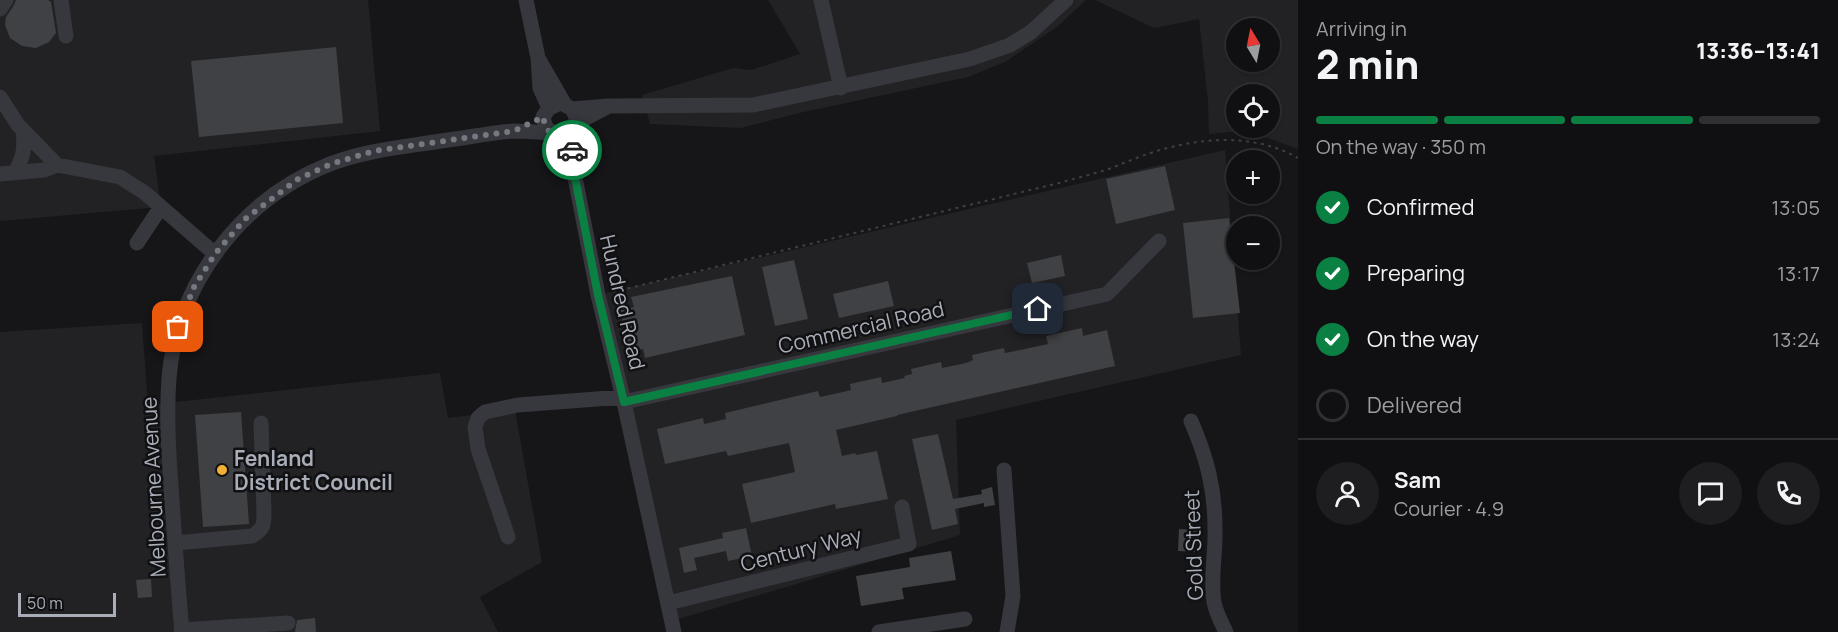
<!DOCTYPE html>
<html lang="en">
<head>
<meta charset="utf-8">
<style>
	:root { --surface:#101012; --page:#1e1e20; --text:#f1f3f6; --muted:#9c9d9f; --line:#303032; --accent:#0b8043 }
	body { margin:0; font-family:Manrope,sans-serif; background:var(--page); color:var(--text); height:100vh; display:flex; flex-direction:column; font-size:22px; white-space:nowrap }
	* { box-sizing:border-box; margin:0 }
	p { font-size:20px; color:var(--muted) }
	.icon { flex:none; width:33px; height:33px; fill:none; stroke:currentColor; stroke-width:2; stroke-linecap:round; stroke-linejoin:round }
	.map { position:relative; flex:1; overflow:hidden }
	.drawer { display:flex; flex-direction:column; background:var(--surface); width:540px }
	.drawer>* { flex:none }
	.needle { width:39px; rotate:350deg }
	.controls { position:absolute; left:1226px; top:18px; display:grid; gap:12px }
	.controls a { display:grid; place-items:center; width:54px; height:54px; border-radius:50%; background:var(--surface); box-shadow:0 2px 4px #0004,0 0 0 2px var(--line); font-size:30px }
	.scale { position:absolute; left:18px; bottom:15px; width:98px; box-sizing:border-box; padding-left:6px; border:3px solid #a8adb8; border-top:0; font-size:16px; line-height:21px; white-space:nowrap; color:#a8adb8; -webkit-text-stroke:4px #111113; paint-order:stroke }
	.pin { position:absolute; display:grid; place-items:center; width:51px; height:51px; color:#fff; margin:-26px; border-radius:12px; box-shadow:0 3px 9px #0006 }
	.courier { position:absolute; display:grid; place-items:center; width:60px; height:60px; margin:-30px; border:4px solid #0b8043; border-radius:50%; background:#fff; color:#222; box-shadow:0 2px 8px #0007 }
	.summary em { font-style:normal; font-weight:800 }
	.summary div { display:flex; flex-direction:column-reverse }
	.summary { display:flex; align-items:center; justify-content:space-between; height:102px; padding:0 18px }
	h1 { font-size:39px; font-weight:800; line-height:45px }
	.bar { display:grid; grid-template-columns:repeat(4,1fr); gap:9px 6px; align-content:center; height:72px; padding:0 18px }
	.bar i { height:8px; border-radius:4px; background:var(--line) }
	.bar .selected { background:var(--accent) }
	.bar p { grid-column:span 4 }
	.line { display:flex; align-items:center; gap:15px; padding:0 18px; border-top:2px solid var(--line) }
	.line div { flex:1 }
	.round { display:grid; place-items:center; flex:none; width:63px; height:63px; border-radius:32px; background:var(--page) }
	ol { padding:0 18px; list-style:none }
	li { display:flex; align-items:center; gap:18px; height:66px }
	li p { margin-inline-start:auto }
	li .icon { padding:6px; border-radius:50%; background:var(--accent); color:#fff; stroke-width:4 }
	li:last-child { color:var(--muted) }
	li i { width:33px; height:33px; border:3px solid var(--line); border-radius:50% }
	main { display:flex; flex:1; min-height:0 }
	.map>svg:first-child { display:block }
	.built { fill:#222225; fill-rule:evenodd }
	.building { fill:#404145 }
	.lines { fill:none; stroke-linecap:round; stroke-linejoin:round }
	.path { stroke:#3d3f44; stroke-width:2; stroke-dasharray:3 4.5; stroke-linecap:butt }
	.minor { stroke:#37383d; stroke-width:15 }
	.done { stroke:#757880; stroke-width:6; stroke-dasharray:0 10.8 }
	.route { stroke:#0b8043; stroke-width:8 }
	.poi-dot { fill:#f2b134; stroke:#111113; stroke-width:2 }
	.labels { text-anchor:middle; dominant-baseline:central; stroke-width:5; stroke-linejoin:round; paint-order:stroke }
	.street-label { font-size:21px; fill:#a8adb8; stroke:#111113 }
	.poi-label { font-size:21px; font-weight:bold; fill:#a8adb8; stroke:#111113; text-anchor:start }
</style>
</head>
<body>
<main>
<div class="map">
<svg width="1298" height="632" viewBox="0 0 1298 632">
	<rect width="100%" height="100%" fill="#161618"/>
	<!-- built -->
	<path class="built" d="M0,0H368L380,131L154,156L161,207L0,221Z
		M768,0H1086L1057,27L1005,62L968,77L799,113L741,128L650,124L642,95L733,68L751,70L800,54Z
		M1095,0H1298V149L1271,139L1252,134L1231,132L1209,134L1208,101L1199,19L1154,28ZM1236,28H1269V62H1236ZM1236,94H1269V128H1236Z
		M1225,150L1241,355L956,420L960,535L672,621L598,295Z
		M142,323L148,405L440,373L448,418L515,410L542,562L480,597L498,632H0V332Z"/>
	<!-- building -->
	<path class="building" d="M16,0H48L51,2L56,33L49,42L36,48L22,46L10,38L5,25L6,17L14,5Z
		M336,47L343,123L199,137L191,61Z
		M1165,166L1175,210L1116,224L1106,179Z
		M1229,218L1240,313L1193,318L1183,223Z
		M1061,255L1065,276L1032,283L1027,263Z
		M794,260L808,319L775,326L762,267Z
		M732,276L745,335L645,358L643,349L629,352L620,310L634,307L631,297Z
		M888,281L894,306L839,318L833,294Z
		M1082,328L1083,336L1107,330L1115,366L897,415V416L836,430L842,456L855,453L856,455L877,451L888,499L836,509L835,504L751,523L742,484L795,472L789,443L728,456L726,451L665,464L657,429L703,418L704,424L726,419L725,413L818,391L820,397L843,392L851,390L850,384L881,377L882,383L905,378L904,376L912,374L911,369L941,362L942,368L966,363L973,360L972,355L1004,348L1005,353L1025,349L1048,344L1046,336Z
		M241,412L249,524L203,527L195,415Z
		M938,434L953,499L982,494L981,490L992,487L995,505L984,507V503L955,509L958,524L932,530L912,439Z
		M746,528L752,556L728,561L726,551L694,558L697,570L684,573L679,548L723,538L722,533Z
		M1179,529L1197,530L1196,552L1178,551Z
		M951,551L956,580L902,588L904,599L861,606L856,576L910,567L909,558Z
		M151,579L152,597L138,598L136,580Z
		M315,618L316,632H295L297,620Z"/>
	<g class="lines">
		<!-- path -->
		<path class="path" d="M613,292L1059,183C1072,179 1086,176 1099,172C1114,168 1127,161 1142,156C1191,138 1251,131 1298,158"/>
		<!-- minor -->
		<path class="minor" d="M61,0L66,36
			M526,0L538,58L540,88L549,108
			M821,0L841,88
			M0,9L6,0
			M538,58L565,105L572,109L575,115L577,123L573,131L571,157L598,295L624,402L674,632
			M0,97L18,125L57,165
			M556,105L549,108L543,117C546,131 548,129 557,136C563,141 567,151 571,157
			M609,106L753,105L970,59L1010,45L1031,32L1066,0
			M572,109L609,106L577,123
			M14,173C24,158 25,147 23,130
			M0,174L44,170L57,165L120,177L145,193L215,254
			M137,243L161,207
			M624,402L1107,294L1159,241
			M1191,421C1207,458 1215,489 1215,528C1216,553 1210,578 1214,602C1216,613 1221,622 1226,632
			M1004,470L1013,596L1007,632
			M508,537L478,449L475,427L478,418L485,412L518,405L623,397
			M175,543L252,536C264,529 264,525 264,512L261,423
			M668,603L909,544L902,507
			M181,630L288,623
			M182,632C178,588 175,544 172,500C169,460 166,419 169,378C177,283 241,199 330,164C366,150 404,147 441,141C465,138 489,133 513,131C525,131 538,132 549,133
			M879,632L965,619"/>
	</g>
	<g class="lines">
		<!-- done -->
		<path class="done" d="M178,327L194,287L215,254L245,219L298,179L331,164L374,151L514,131L543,117C547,136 557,141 573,130L572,150"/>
		<!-- route -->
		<path class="route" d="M572,150L571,157L598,295L624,402L1038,309"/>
	</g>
	<!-- markers -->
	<circle class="poi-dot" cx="222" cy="470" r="6"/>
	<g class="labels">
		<!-- street labels -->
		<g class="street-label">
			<text transform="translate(623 302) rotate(77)">Hundred Road</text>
			<text transform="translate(861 327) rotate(-13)">Commercial Road</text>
			<text transform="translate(153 487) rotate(-93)">Melbourne Avenue</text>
			<text transform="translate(1193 545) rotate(-92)">Gold Street</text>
			<text transform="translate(801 549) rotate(-14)">Century Way</text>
		</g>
		<!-- poi labels -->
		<g class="poi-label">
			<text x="234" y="458">Fenland<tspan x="234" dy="24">District Council</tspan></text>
		</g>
	</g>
</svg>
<div class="controls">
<a><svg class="needle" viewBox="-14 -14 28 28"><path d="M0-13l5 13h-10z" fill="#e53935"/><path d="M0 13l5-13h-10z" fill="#9c9d9f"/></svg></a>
<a><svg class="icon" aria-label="locate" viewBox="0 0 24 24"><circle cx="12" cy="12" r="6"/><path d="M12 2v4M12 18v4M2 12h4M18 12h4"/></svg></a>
<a>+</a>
<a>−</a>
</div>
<div class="scale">50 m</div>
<div class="pin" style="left:178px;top:327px;background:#ea580c"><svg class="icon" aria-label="bag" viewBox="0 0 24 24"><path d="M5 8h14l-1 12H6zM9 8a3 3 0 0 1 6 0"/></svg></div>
<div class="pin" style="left:1038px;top:309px;background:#1f2937"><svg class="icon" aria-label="home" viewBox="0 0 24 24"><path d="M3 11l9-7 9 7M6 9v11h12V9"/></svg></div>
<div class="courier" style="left:572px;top:150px"><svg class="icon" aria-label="car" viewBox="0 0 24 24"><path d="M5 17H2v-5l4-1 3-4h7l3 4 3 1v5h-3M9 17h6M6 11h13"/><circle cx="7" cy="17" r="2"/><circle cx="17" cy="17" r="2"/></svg></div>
</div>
<section class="drawer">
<div class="summary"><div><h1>2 min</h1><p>Arriving in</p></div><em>13:36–13:41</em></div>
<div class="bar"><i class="selected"></i><i class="selected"></i><i class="selected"></i><i></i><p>On the way · 350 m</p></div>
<ol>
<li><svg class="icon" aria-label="check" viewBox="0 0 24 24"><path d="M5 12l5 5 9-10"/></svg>Confirmed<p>13:05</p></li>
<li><svg class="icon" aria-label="check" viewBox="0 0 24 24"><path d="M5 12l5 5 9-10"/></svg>Preparing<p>13:17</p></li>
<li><svg class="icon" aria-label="check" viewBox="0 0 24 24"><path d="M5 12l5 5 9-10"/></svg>On the way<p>13:24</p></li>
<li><i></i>Delivered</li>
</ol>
<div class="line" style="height:108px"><a class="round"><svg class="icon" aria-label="person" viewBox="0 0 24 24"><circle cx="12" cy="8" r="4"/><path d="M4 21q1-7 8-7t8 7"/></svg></a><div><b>Sam</b><p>Courier · 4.9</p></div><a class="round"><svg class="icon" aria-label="chat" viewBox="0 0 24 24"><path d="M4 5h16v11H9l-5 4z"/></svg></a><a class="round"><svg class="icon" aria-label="phone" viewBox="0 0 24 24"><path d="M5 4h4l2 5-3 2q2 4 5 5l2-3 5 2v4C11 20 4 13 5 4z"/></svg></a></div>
</section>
</main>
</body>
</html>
